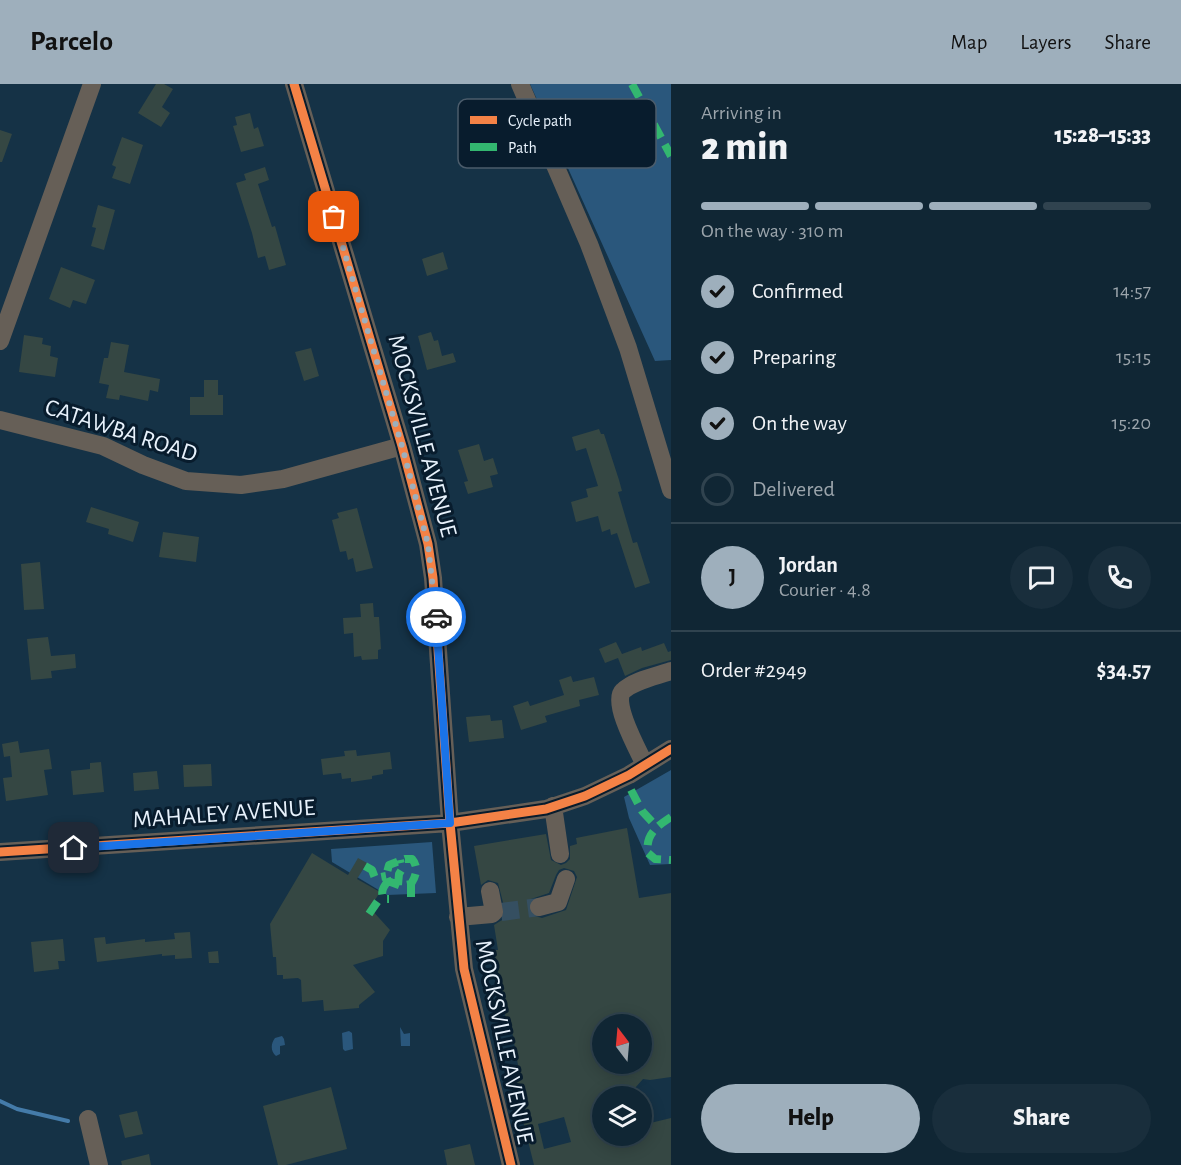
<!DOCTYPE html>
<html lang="en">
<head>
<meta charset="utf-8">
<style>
	:root { --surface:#102634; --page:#192e3c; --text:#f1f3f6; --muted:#9ca5ac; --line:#30434f; --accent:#9eafbc }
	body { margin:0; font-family:"Alegreya Sans",sans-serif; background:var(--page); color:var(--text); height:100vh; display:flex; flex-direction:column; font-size:22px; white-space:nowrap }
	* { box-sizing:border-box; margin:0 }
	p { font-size:20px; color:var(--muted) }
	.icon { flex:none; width:33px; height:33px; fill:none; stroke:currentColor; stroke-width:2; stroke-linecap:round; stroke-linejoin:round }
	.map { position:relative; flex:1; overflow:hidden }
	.details { display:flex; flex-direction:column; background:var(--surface); width:510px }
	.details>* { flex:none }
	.needle { width:39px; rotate:344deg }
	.tools { position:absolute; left:592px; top:930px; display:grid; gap:12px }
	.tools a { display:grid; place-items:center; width:60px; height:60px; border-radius:50%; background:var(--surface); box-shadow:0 3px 15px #0003,0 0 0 2px var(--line); font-size:30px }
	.pin { position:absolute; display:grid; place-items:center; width:51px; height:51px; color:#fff; margin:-26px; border-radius:12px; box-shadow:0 3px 9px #0006 }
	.courier { position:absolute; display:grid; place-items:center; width:60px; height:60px; margin:-30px; border:4px solid #1a73e8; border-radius:50%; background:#fff; color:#222; box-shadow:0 2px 8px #0007 }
	.summary em { font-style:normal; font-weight:800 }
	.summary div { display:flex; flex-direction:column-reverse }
	.summary { display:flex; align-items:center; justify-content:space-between; height:102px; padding:0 30px }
	h1 { font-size:39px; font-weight:800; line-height:45px }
	.bar { display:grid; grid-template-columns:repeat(4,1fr); gap:9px 6px; align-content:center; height:72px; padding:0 30px }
	.bar i { height:8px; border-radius:4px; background:var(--line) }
	.bar .on { background:var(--accent) }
	.bar p { grid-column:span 4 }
	.line { display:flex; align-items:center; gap:15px; padding:0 30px; border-top:2px solid var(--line) }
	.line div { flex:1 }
	.round { display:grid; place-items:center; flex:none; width:63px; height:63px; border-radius:32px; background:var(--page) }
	ol { padding:0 30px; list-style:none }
	li { display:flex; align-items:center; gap:18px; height:66px }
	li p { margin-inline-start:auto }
	li .icon { padding:6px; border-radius:50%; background:var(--accent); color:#111; stroke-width:4 }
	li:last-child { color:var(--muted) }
	li i { width:33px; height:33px; border:3px solid var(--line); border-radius:50% }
	.action { display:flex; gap:12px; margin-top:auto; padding:12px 30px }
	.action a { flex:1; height:69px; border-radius:36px; background:var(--accent); color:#111; font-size:24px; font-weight:800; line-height:69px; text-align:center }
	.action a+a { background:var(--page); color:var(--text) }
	header { display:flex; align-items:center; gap:36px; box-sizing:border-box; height:84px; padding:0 30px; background:var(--accent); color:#111 }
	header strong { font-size:28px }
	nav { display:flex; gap:33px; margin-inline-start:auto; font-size:21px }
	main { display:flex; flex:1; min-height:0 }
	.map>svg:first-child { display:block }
	.green { fill:#2a577c }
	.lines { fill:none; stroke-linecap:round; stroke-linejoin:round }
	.stream { stroke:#447ba9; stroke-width:4 }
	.building { fill:#354743; fill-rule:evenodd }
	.minor-tunnel { stroke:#354f61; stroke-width:18; stroke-dasharray:18 9; stroke-linecap:butt }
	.minor { stroke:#665f57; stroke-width:18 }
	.quiet { stroke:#33b770; stroke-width:8; stroke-dasharray:15 8; stroke-linecap:butt }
	.cycleway-casing { stroke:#081c2d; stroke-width:13 }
	.cycleway { stroke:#f48246; stroke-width:9 }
	.done { stroke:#9eafbc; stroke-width:6; stroke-dasharray:0 10.8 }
	.route { stroke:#1a73e8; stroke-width:8 }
	.labels { text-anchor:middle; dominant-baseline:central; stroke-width:6; stroke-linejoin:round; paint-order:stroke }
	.street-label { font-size:24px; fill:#e8f2fc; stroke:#081c2d }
	.key { fill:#081c2d; stroke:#4b5c6b; stroke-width:1.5 }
	.key-label { font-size:16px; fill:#e8f2fc }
</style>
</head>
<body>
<header>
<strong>Parcelo</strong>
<nav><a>Map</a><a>Layers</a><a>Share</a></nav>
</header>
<main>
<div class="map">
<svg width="671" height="1081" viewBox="0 0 671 1081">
	<rect width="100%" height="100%" fill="#153246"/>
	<!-- green -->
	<path class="green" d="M530,0H671V276L655,277Z
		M671,686V780L650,781L629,734L624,713Z
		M432,758L436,809L387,811L332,778L331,765Z
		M400,943L404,950L410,949V962H401Z
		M349,947L352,949L353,965L345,967L343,965L342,949Z
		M282,952L284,955L285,961L280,962V970L276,972C270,967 271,959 275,954Z"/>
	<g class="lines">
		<!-- stream -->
		<path class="stream" d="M0,1017L17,1025L68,1037"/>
	</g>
	<!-- building -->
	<path class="building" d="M156,0H164L173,5L162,23L170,29L161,43L138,29Z
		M250,29L254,45L258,43L264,62L241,68L233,42L237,41L235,33Z
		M0,46L12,50L2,78H0Z
		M122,53L143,61L130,100L112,94L116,83L112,81Z
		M265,83L269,96L258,100L272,143L275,142L286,181L269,186L265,172L258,174L252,149L236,99L246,96L244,90Z
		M98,121L115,126L104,166L91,162L96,144L92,143Z
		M443,168L448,185L427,192L422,175Z
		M61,183L95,196L86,220L73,216L70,224L49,215Z
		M431,248L434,257L438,256L442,272L453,269L456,278L427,286L418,252Z
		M24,251L43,254L42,260L51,262L50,272L58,274L55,293L19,288Z
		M111,258L129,261L124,288L160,295L158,308L150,306L148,317L120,311L119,316L106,314L109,301L99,299L104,274H108Z
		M311,264L319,292L304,297L295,268Z
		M204,296H218V311H223V331H190V313H204Z
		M599,345L601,350H604L619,396L622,407L618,408L633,459L637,458L650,499L635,504L617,449L611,451L610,445L602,448L598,432L576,438L571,418L588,413L586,405L598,402L586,364L576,367L572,353Z
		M479,360L484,377L493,374L498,390L490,392L493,403L468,410L464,398L468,397L458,366Z
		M91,423L139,438L133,458L108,450L109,445L86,438Z
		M357,424L373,484L356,488L353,474L348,476L346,467L340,468L332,436L339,434L337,429Z
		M163,448L199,453L196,478L159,473Z
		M40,478L44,525L24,526L21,480Z
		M373,519L374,533H379L381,565L378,566V575L362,576L361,572L354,573L353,549L344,550L343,534L361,533L360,520Z
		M48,553L51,572L75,570L76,584L51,587L52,594L31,596L27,555Z
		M616,558L622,570L641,563L642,567L664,559L668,568L671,567V576L642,584L625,592L618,574L605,579L599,565Z
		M571,592L573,598L594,593L599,611L579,616L580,622L545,632L547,638L521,646L513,622L528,617L530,622L564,611L559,596Z
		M490,631L491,637L502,636L504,654L469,658L466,633Z
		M18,657L20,669L49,665L52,685L44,686L48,711L6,717L3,694L12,693L10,672L4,673L2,660Z
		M356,666L357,672L390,668L392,685L383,686V690L372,692V695L351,698V694L342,695L341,689L323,691L321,675L345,672L344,667Z
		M101,678L104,708L73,711L71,687L90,685V679Z
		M211,680L212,702L184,703L183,681Z
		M157,687L159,705L134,707L133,689Z
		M627,744L639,814L671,809V993L650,996L643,995L635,1004L637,1012H603V1052H642V1041L671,1034V1081H534L523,1037L513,982L518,981L512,947H508L494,866H498L494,841L502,836L505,826L498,799L488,796L481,801L474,762L546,750L551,776L561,781L566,779L570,775V762L577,760L576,754ZM564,784L574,787L577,793L566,826L542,834L531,831L528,825L531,815L549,809L556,791L559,786ZM603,940H642V980H603ZM564,1033L571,1058L544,1065L538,1040Z
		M312,769L348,791L358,774L367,779L357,795L380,808L370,824L390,846L383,857V872L353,881L375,908L359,921V924L324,927L323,916L302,918L301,896L298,894L283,895V891H277L276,873H273L270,840Z
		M190,848L192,874L175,875V871L162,872V870L97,878L94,854L105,853L106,860L145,855V858L175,855L174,849Z
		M63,855L65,877H58L59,885L34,888L31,858Z
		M218,867L219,879H209L208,868Z
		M331,1003L347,1065L286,1081H278L263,1022Z
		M137,1027L143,1050L125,1054L119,1031Z
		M470,1060L475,1081H447L444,1066Z
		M149,1070L151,1081H122L121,1077Z"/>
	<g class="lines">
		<!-- minor-tunnel -->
		<path class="minor-tunnel" d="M501,828L539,823"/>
		<!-- minor -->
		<path class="minor" d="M294,0L402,362L428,460L433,494L450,739L464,885L511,1081
			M520,0L589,160L628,264L671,406
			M0,257L92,0
			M0,336L103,362L143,381L186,397L241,401L283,395L402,362
			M645,681C639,668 611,618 623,607C634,596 657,592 671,587
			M553,722L560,770
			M0,768L450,739L546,725L585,712L629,691L671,665
			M539,823L558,818L566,795
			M458,833L492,830L494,828L490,807
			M88,1035L99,1081"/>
		<!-- quiet -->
		<path class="quiet" d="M632,0L671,72
			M631,706L642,727L656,742
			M671,733C657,742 645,751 648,769L655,775L671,776
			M405,775H412C419,783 416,792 411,800L401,802L388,797L386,792L389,781Z
			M365,782L372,786L375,794L386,792
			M388,797C383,803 380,808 384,815H389
			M411,800V813
			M398,801L399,790L402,785L400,776
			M369,830L382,811"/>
		<!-- cycleway casing -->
		<g class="cycleway-casing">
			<path id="cycleway" d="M294,0L402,362L428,460L433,494L450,739L464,885L511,1081
				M0,768L450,739L546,725L585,712L629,691L671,665"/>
		</g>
		<!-- cycleway -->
		<use href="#cycleway" class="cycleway"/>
	</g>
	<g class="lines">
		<!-- done -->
		<path class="done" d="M334,133L402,362L428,460L436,533"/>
		<!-- route -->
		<path class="route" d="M74,764L450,739L436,533"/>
	</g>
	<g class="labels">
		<!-- street labels -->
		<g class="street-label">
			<text transform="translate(121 347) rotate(18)">CATAWBA ROAD</text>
			<text transform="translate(422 352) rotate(75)">MOCKSVILLE AVENUE</text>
			<text transform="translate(224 730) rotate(-4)">MAHALEY AVENUE</text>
			<text transform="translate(504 958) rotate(78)">MOCKSVILLE AVENUE</text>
		</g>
	</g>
	<!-- legend -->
	<rect x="458" y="15" width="198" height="69" rx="9" class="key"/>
	<rect x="470" y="32" width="27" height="8" fill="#f48246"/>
	<rect x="470" y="59" width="27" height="8" fill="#33b770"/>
	<g class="key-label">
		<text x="508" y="42">Cycle path</text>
		<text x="508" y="69">Path</text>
	</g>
</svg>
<div class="tools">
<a><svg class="needle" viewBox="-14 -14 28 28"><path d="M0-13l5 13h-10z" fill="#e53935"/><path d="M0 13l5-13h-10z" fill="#9ca5ac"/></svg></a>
<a><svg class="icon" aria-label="layers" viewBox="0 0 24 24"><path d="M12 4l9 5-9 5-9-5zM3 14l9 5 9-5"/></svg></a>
</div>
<div class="pin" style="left:334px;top:133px;background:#ea580c"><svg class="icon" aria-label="bag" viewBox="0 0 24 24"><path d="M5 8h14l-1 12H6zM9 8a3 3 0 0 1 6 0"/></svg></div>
<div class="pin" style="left:74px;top:764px;background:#1f2937"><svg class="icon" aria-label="home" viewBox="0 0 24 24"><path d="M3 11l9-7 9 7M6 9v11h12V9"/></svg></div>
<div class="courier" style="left:436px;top:533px"><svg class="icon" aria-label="car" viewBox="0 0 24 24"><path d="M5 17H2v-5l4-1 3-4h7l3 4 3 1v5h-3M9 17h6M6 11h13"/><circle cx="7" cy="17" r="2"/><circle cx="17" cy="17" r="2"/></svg></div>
</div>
<section class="details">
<div class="summary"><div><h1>2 min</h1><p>Arriving in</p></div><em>15:28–15:33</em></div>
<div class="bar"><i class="on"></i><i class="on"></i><i class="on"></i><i></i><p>On the way · 310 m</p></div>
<ol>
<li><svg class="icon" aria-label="check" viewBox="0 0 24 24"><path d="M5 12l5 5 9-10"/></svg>Confirmed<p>14:57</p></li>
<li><svg class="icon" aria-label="check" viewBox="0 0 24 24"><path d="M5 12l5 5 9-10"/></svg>Preparing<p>15:15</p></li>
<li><svg class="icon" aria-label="check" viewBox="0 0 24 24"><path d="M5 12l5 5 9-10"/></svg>On the way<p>15:20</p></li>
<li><i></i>Delivered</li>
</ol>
<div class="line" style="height:108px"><b class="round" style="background:var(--accent);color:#111">J</b><div><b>Jordan</b><p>Courier · 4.8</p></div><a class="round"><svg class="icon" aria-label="chat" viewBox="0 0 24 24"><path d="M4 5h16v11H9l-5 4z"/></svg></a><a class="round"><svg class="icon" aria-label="phone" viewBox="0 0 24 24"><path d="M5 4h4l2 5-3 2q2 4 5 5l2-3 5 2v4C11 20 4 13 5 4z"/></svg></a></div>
<div class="line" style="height:78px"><div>Order #2949</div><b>$34.57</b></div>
<div class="action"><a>Help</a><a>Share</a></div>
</section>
</main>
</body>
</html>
